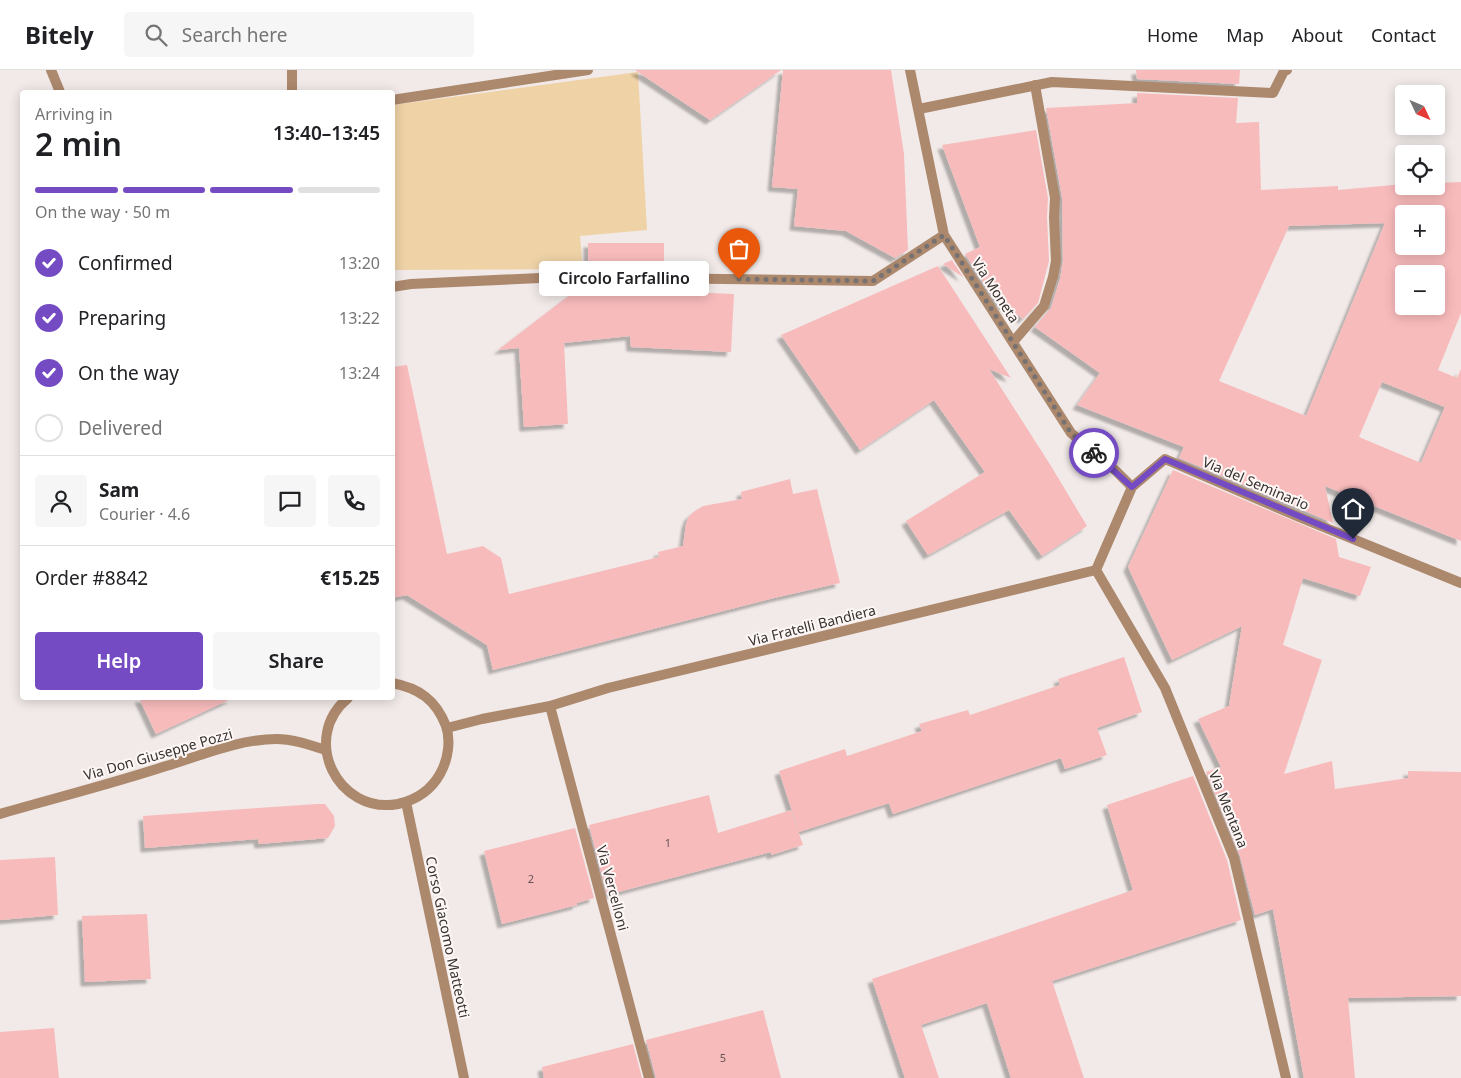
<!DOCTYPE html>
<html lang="en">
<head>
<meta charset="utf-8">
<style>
	:root { --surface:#fff; --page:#f6f6f6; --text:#202124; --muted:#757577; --line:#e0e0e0; --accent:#744bc3 }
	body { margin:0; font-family:"Noto Sans",sans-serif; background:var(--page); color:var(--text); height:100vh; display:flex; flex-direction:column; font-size:19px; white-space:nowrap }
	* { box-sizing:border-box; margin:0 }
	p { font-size:16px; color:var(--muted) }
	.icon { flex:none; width:28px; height:28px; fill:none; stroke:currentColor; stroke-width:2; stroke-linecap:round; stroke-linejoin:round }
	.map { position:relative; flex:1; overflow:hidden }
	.drawer { position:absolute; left:20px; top:20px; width:375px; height:610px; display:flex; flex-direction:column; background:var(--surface); border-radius:5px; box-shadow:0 2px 12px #0003 }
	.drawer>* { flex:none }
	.needle { width:32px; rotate:134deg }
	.buttons { position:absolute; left:1395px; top:15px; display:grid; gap:10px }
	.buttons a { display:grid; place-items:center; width:50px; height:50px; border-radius:5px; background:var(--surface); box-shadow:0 2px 12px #0003; font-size:25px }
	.pin { position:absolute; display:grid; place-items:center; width:42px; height:42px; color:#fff; margin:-51px -21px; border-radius:50% 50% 50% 0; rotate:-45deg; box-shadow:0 0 5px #0007 }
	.pin .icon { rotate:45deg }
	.courier { position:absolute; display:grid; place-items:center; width:50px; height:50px; margin:-25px; border:4px solid #744bc3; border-radius:50%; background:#fff; color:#222; box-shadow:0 1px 6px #0007 }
	.bubble { position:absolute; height:35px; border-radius:5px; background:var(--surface); box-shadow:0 2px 12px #0003; font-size:16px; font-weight:600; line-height:35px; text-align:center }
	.summary em { font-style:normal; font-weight:600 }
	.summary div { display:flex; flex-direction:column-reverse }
	.summary { display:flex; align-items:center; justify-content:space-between; height:85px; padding:0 15px }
	h1 { font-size:32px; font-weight:600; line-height:38px }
	.bar { display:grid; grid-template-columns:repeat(4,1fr); gap:8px 5px; align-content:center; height:60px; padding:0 15px }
	.bar i { height:6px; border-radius:4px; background:var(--line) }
	.bar .active { background:var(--accent) }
	.bar p { grid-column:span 4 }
	.line { display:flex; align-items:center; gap:12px; padding:0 15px; border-top:1px solid var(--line) }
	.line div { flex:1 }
	.round { display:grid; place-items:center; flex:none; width:52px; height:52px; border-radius:5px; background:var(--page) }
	ol { padding:0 15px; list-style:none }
	li { display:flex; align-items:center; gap:15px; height:55px }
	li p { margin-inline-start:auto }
	li .icon { padding:5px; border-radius:50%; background:var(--accent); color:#fff; stroke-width:4 }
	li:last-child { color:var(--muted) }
	li i { width:28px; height:28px; border:2px solid var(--line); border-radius:50% }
	.button { display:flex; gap:10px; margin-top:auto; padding:10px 15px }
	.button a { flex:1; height:58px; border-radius:5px; background:var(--accent); color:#fff; font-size:20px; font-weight:600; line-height:58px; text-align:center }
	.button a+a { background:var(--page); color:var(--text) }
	header { display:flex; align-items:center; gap:30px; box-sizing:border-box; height:70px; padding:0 25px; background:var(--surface); border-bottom:1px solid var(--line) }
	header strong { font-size:24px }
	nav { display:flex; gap:28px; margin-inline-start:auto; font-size:18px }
	.search { width:350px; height:45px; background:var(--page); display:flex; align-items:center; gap:12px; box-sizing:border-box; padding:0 18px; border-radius:5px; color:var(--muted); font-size:19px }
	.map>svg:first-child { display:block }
	.green { fill:#efd3a7 }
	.building { fill:#f8bbbc; fill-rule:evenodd; filter:url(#shadow) }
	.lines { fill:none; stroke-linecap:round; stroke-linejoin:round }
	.pedestrian { stroke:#ac886d; stroke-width:10 }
	.minor { stroke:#ac886d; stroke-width:10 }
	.tertiary { stroke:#ac886d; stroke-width:10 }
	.done { stroke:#777271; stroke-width:5; stroke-dasharray:0 9 }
	.route { stroke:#744bc3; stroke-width:6 }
	.labels { text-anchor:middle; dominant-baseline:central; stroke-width:4; stroke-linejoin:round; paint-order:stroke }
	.number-label { font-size:11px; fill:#665454 }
	.street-label { font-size:14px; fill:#353231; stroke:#fef7f5 }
</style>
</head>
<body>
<header>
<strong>Bitely</strong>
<div class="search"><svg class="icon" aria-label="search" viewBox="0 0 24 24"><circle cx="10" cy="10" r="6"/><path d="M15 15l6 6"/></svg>Search here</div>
<nav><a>Home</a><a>Map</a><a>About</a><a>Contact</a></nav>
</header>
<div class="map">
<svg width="1461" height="1008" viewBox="0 0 1461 1008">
	<defs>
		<filter id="shadow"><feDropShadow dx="-4.5" dy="4.5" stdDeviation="1" flood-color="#0004"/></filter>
	</defs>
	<rect width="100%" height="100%" fill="#f1eae8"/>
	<!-- green -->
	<path class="green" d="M638,2L647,160L580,166L583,199L393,200V35Z"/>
	<!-- building -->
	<path class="building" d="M635,0H781L710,50Z
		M783,0H891L904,84L908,180L895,188L846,161L794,156L798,119L772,117Z
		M1136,0H1240L1239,14L1137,9Z
		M1137,23L1238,28L1236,53L1259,52L1261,120L1338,116V120L1404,114V116H1436V113L1461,112V243L1438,300L1457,308L1461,299V471L1325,416L1333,453L1179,388L1184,377L1077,335L1100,303L1035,257L1051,238L1060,209L1063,191L1062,127L1046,38L1137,33ZM1404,144H1436V176H1404ZM1385,153L1306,346L1219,311L1289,156ZM1404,204H1436V236H1404ZM1382,312L1445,337L1421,393L1359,367Z
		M1036,60L1048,128L1047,147L1049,191L1038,233L1023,249L993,228L965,184L980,177L942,75Z
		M588,173H664V201L588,200Z
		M952,190L963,207L943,194Z
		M938,196L1011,308L989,299L1051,396L1087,456L1042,486L1009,440L928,485L906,451L985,402L934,330L860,380L781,265Z
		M584,214L663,215V221L734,224L731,282L631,277L630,266L564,273L568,354L524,357L519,278L498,280Z
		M407,295L447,484L483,476L501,488L509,524L659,487L658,482L683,476L686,454L689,446L695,441L703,436L742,429L741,422L790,409L793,424L817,419L840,513L774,528L493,600L487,575L407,525L392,528V297Z
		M1173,400L1336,469L1339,487L1371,497L1360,526L1303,508L1283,575L1322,590L1284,704L1332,691L1335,719L1408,708V701L1461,702V926L1348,928L1355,1008H1304L1273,839L1255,845L1240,786L1206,702L1221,697L1198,649L1229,636L1242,556L1172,590L1128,497Z
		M1124,587L1142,642L1097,658L1107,685L1065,699L1061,688L893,744L889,733L799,762L779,701L845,679L847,686L922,661L919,654L968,640L970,645L1060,615L1058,609Z
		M139,628H233L156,664Z
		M1193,706L1227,790L1241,850L1052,911L1084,1008H1011L987,933L921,955L939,1008H905L872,909L1133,820L1107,735Z
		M709,725L718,763L791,740L803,775L771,785V782L607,825L589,755Z
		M317,734H325L334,746L335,756L328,768L259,774L258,769L145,778L143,746Z
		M575,758L594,828L577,833V835L502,854L484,781Z
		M55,787L58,845L0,850V790Z
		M147,844L151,909L85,912L82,846Z
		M763,940L781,1008H656L646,970Z
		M54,958L59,1008H0V962Z
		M633,974L642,1008H544L542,997Z"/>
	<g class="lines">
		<!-- pedestrian -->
		<path class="pedestrian" d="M392,30L588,0"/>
		<!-- minor -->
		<path class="minor" d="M51,0L60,22
			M292,0V22
			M910,0L944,165L1071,363L1116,401L1132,417
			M919,39L1052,12L1273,23L1284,1L1287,0
			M392,217L411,214L561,207L873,211L944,165
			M1013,272L1044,236L1053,207L1056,191L1054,147L1055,128L1035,15
			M1096,500L1165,618L1234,788L1286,1008
			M550,636L649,1008
			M447,658L482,649L550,636L608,618L1096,500L1132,417L1165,389L1299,447L1461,513"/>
		<!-- tertiary -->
		<path class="tertiary" d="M348,628C300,667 337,745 398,734C416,730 431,720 440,704C448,690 451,671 446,656C436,630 419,618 392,613
			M406,732L464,1008
			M0,744C55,728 111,714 166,696C202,685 239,669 277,669C294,669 310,675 326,680"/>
	</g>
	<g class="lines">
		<!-- done -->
		<path class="done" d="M739,209L873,211L944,165L1071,363L1094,383"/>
		<!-- route -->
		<path class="route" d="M1094,383L1132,417L1165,389L1353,469"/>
	</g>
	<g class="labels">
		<!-- number labels -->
		<g class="number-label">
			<text x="668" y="772">1</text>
			<text x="531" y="808">2</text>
			<text x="723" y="987">5</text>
		</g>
		<!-- street labels -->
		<g class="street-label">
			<text transform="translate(996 220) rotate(57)">Via Moneta</text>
			<text transform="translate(1256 413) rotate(23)">Via del Seminario</text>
			<text transform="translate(812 555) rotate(-14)">Via Fratelli Bandiera</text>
			<text transform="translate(158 684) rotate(-16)">Via Don Giuseppe Pozzi</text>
			<text transform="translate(1229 739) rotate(68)">Via Mentana</text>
			<text transform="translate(613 818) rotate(75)">Via Vercelloni</text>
			<text transform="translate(448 867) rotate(78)">Corso Giacomo Matteotti</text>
		</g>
	</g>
</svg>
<div class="buttons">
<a><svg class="needle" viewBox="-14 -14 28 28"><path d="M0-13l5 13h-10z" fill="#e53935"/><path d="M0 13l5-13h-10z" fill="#757577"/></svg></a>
<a><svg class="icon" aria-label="locate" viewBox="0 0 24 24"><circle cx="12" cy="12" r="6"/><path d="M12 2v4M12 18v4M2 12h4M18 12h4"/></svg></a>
<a>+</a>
<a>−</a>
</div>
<div class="pin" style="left:739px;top:209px;background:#ea580c"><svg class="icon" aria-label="bag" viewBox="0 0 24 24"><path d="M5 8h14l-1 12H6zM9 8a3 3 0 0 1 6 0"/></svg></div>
<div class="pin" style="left:1353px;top:469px;background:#1f2937"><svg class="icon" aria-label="home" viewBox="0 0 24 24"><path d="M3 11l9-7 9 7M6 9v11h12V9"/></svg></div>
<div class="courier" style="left:1094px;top:383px"><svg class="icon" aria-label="bike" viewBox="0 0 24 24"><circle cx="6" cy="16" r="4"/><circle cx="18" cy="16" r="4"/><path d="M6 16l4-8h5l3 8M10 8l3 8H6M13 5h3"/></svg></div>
<div class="bubble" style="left:539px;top:191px;width:170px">Circolo Farfallino</div>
<section class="drawer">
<div class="summary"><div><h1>2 min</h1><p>Arriving in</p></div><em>13:40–13:45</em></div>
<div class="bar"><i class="active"></i><i class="active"></i><i class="active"></i><i></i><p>On the way · 50 m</p></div>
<ol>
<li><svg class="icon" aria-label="check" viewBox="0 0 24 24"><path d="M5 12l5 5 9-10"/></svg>Confirmed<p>13:20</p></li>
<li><svg class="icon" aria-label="check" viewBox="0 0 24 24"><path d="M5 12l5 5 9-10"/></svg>Preparing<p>13:22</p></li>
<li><svg class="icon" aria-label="check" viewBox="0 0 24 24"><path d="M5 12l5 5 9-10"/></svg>On the way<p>13:24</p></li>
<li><i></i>Delivered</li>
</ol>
<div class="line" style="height:90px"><a class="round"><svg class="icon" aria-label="person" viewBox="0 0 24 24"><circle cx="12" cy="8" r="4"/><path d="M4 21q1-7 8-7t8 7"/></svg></a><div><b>Sam</b><p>Courier · 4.6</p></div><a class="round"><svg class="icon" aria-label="chat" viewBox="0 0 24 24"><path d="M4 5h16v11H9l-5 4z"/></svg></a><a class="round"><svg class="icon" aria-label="phone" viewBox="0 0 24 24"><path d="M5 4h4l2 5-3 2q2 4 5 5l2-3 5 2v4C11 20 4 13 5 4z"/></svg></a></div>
<div class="line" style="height:65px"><div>Order #8842</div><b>€15.25</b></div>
<div class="button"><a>Help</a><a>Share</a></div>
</section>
</div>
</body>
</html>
